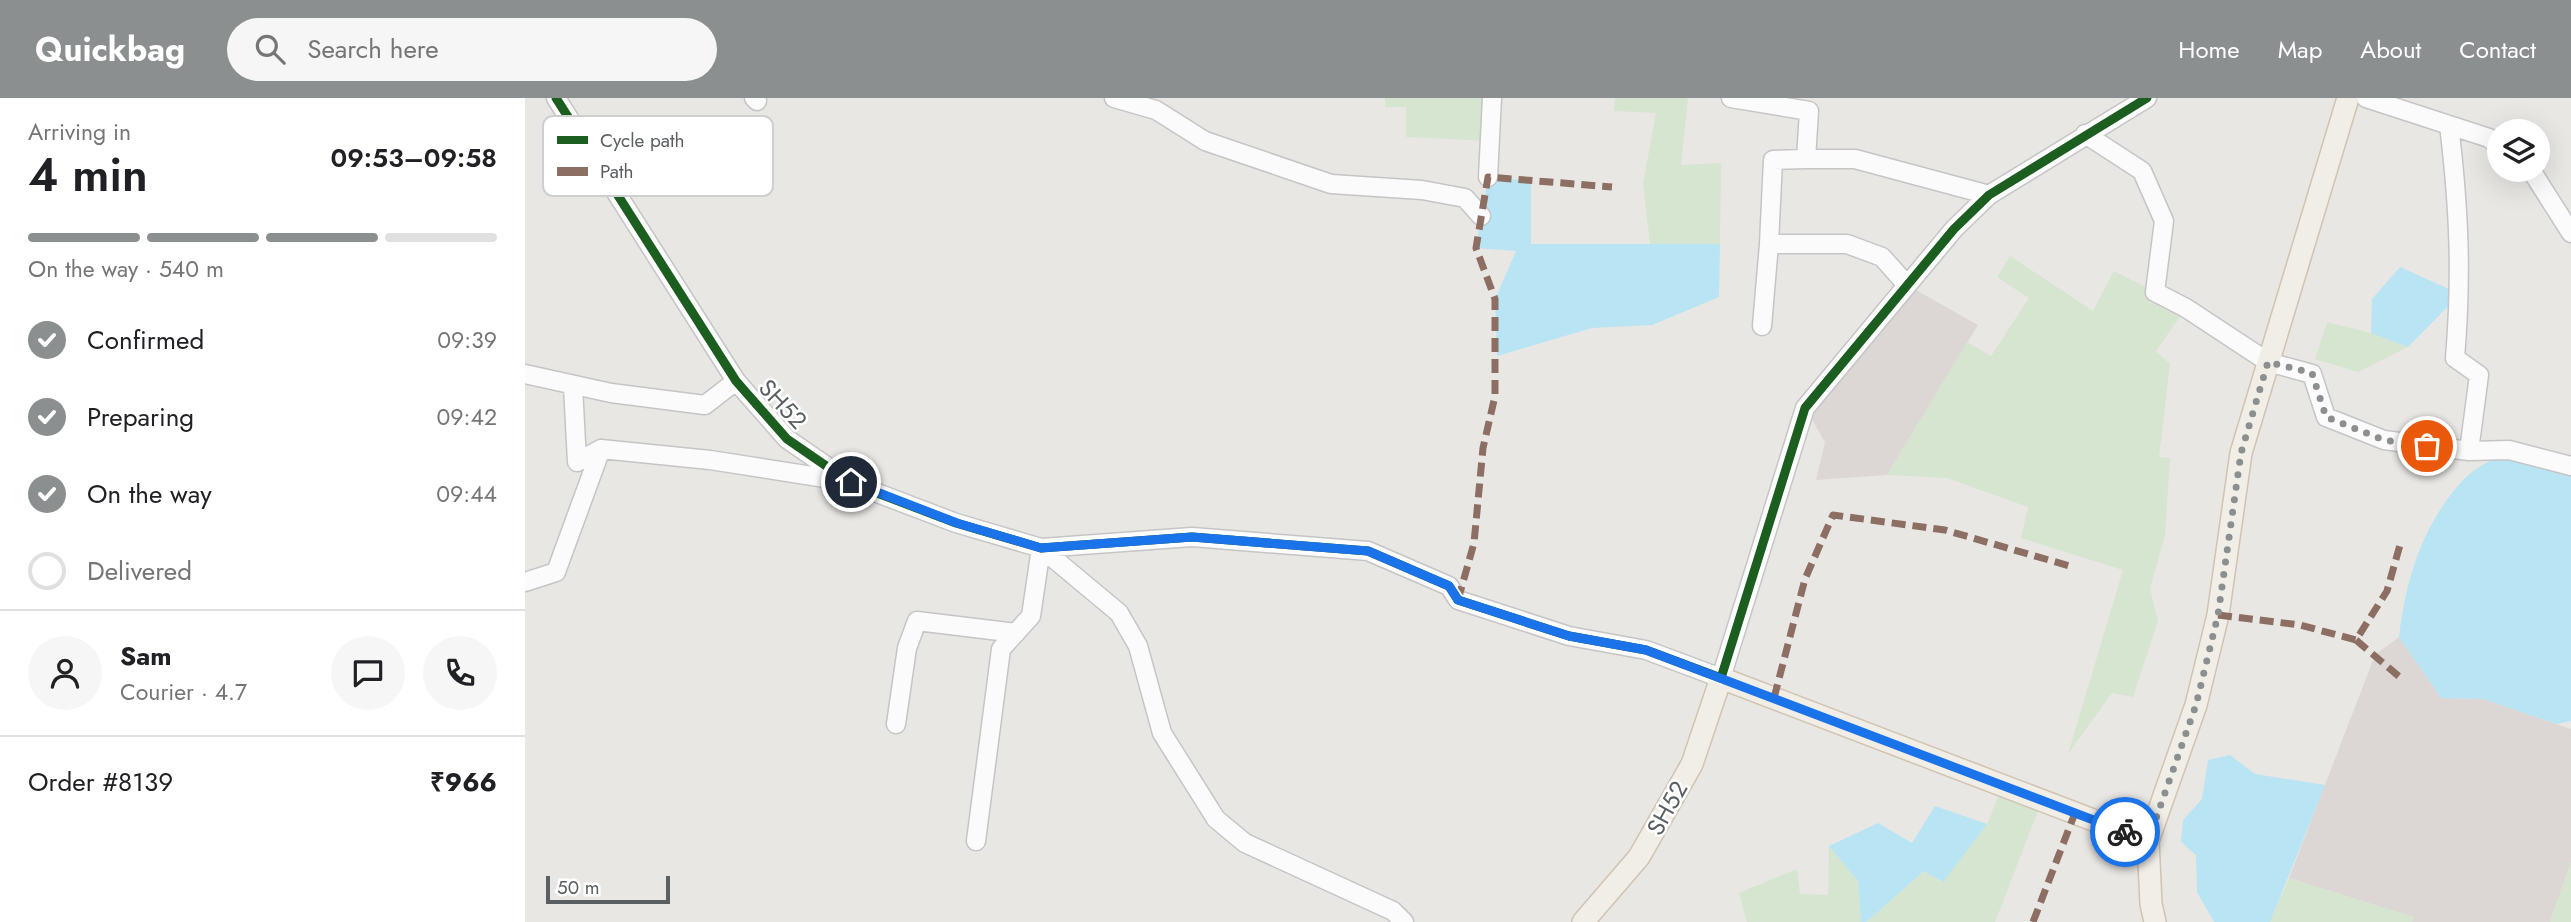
<!DOCTYPE html>
<html lang="en">
<head>
<meta charset="utf-8">
<style>
	:root { --surface:#fff; --page:#f6f6f6; --text:#202124; --muted:#757577; --line:#e0e0e0; --accent:#8c8f90 }
	body { margin:0; font-family:Jost,sans-serif; background:var(--page); color:var(--text); height:100vh; display:flex; flex-direction:column; font-size:26px; white-space:nowrap }
	* { box-sizing:border-box; margin:0 }
	p { font-size:23px; color:var(--muted) }
	.icon { flex:none; width:38px; height:38px; fill:none; stroke:currentColor; stroke-width:2; stroke-linecap:round; stroke-linejoin:round }
	.map { position:relative; flex:1; overflow:hidden }
	.drawer { display:flex; flex-direction:column; background:var(--surface); width:525px }
	.drawer>* { flex:none }
	.fabs { position:absolute; left:1962px; top:21px; display:grid; gap:14px }
	.fabs a { display:grid; place-items:center; width:63px; height:63px; border-radius:50%; background:var(--surface); box-shadow:0 7px 28px #0002; font-size:35px }
	.scale { position:absolute; left:21px; bottom:18px; width:124px; box-sizing:border-box; padding-left:7px; border:4px solid #5a5f62; border-top:0; font-size:19px; line-height:24px; white-space:nowrap; color:#5a5f62; -webkit-text-stroke:5px #fff; paint-order:stroke }
	.pin { position:absolute; display:grid; place-items:center; width:60px; height:60px; color:#fff; margin:-30px; border:4px solid #fff; border-radius:50%; box-shadow:0 2px 7px #0007 }
	.courier { position:absolute; display:grid; place-items:center; width:70px; height:70px; margin:-35px; border:5px solid #1a73e8; border-radius:50%; background:#fff; color:#222; box-shadow:0 2px 9px #0007 }
	.summary em { font-style:normal; font-weight:600 }
	.summary div { display:flex; flex-direction:column-reverse }
	.summary { display:flex; align-items:center; justify-content:space-between; height:119px; padding:0 28px }
	h1 { font-size:46px; font-weight:600; line-height:52px }
	.bar { display:grid; grid-template-columns:repeat(4,1fr); gap:10px 7px; align-content:center; height:84px; padding:0 28px }
	.bar i { height:9px; border-radius:5px; background:var(--line) }
	.bar .current { background:var(--accent) }
	.bar p { grid-column:span 4 }
	.line { display:flex; align-items:center; gap:18px; padding:0 28px; border-top:2px solid var(--line) }
	.line div { flex:1 }
	.round { display:grid; place-items:center; flex:none; width:74px; height:74px; border-radius:37px; background:var(--page) }
	ol { padding:0 28px; list-style:none }
	li { display:flex; align-items:center; gap:21px; height:77px }
	li p { margin-inline-start:auto }
	li .icon { padding:7px; border-radius:50%; background:var(--accent); color:#fff; stroke-width:4 }
	li:last-child { color:var(--muted) }
	li i { width:38px; height:38px; border:4px solid var(--line); border-radius:50% }
	header { display:flex; align-items:center; gap:42px; box-sizing:border-box; height:98px; padding:0 35px; background:var(--accent); color:#fff }
	header strong { font-size:33px }
	nav { display:flex; gap:38px; margin-inline-start:auto; font-size:24px }
	.search { width:490px; height:63px; background:var(--page); display:flex; align-items:center; gap:18px; box-sizing:border-box; padding:0 24px; border-radius:38px; color:var(--muted); font-size:26px }
	main { display:flex; flex:1; min-height:0 }
	.map>svg:first-child { display:block }
	.education { fill:#dcd7d4 }
	.green { fill:#d5e5d0 }
	.water { fill:#b8e4f3 }
	.lines { fill:none; stroke-linecap:round; stroke-linejoin:round }
	.minor-casing { stroke:#c5c5c5; stroke-width:21 }
	.major-casing { stroke:#d0c3b2; stroke-width:24 }
	.minor { stroke:#fcfbfb; stroke-width:18 }
	.major { stroke:#f1ede7; stroke-width:21 }
	.quiet { stroke:#8d6e63; stroke-width:7; stroke-dasharray:14 7; stroke-linecap:butt }
	.cycleway-casing { stroke:#fff; stroke-width:13 }
	.cycleway { stroke:#1b5e20; stroke-width:9 }
	.done { stroke:#8c8f90; stroke-width:7; stroke-dasharray:0 12.6 }
	.route { stroke:#1a73e8; stroke-width:9 }
	.labels { text-anchor:middle; dominant-baseline:central; stroke-width:5; stroke-linejoin:round; paint-order:stroke }
	.street-label { font-size:24px; fill:#5a5f62; stroke:#fff }
	.key { fill:#fff; stroke:#cecfd0; stroke-width:2 }
	.key-label { font-size:19px; fill:#5a5f62 }
</style>
</head>
<body>
<header>
<strong>Quickbag</strong>
<div class="search"><svg class="icon" aria-label="search" viewBox="0 0 24 24"><circle cx="10" cy="10" r="6"/><path d="M15 15l6 6"/></svg>Search here</div>
<nav><a>Home</a><a>Map</a><a>About</a><a>Contact</a></nav>
</header>
<main>
<section class="drawer">
<div class="summary"><div><h1>4 min</h1><p>Arriving in</p></div><em>09:53–09:58</em></div>
<div class="bar"><i class="current"></i><i class="current"></i><i class="current"></i><i></i><p>On the way · 540 m</p></div>
<ol>
<li><svg class="icon" aria-label="check" viewBox="0 0 24 24"><path d="M5 12l5 5 9-10"/></svg>Confirmed<p>09:39</p></li>
<li><svg class="icon" aria-label="check" viewBox="0 0 24 24"><path d="M5 12l5 5 9-10"/></svg>Preparing<p>09:42</p></li>
<li><svg class="icon" aria-label="check" viewBox="0 0 24 24"><path d="M5 12l5 5 9-10"/></svg>On the way<p>09:44</p></li>
<li><i></i>Delivered</li>
</ol>
<div class="line" style="height:126px"><a class="round"><svg class="icon" aria-label="person" viewBox="0 0 24 24"><circle cx="12" cy="8" r="4"/><path d="M4 21q1-7 8-7t8 7"/></svg></a><div><b>Sam</b><p>Courier · 4.7</p></div><a class="round"><svg class="icon" aria-label="chat" viewBox="0 0 24 24"><path d="M4 5h16v11H9l-5 4z"/></svg></a><a class="round"><svg class="icon" aria-label="phone" viewBox="0 0 24 24"><path d="M5 4h4l2 5-3 2q2 4 5 5l2-3 5 2v4C11 20 4 13 5 4z"/></svg></a></div>
<div class="line" style="height:91px"><div>Order #8139</div><b>₹966</b></div>
</section>
<div class="map">
<svg width="2046" height="824" viewBox="0 0 2046 824">
	<rect width="100%" height="100%" fill="#e9e7e4"/>
	<!-- education -->
	<path class="education" d="M1382,187L1453,227L1362,377L1291,382L1300,344L1280,310Z
		M1874,539L1916,600L1958,601L2046,631V764L2025,824H1887L1888,819L1764,780L1850,557Z"/>
	<!-- green -->
	<path class="green" d="M860,0H967L964,43L881,39V9H860Z
		M1090,0H1163L1156,67L1196,65L1195,146H1125L1118,86L1131,15L1089,13Z
		M1485,158L1568,213L1589,173L1661,210L1631,253L1645,266L1634,359L1645,360L1640,437L1625,491L1633,523L1608,599L1587,595L1543,656L1598,472L1496,440L1503,409L1422,380L1362,377L1442,244L1466,258L1504,200L1472,179Z
		M1802,224L1846,235L1883,249L1833,274L1790,261Z
		M1478,687L1517,703L1470,824H1341L1399,773L1417,784L1462,726Z
		M1304,748L1333,783L1336,824H1222L1214,795L1272,771L1275,796L1303,797Z
		M2046,764V824H2025Z
		M1764,780L1889,819L1887,824H1745Z"/>
	<!-- water -->
	<path class="water" d="M963,79L1006,83V146H1195L1194,199L1127,227L1067,230L972,258L970,201L991,153L951,150Z
		M1875,169L1935,196L1883,249L1846,235L1847,201Z
		M1984,352L2046,368V623L2032,626L1958,601L1916,600L1874,539C1881,480 1898,425 1939,381C1950,369 1970,361 1984,352Z
		M1705,657L1730,676L1800,687L1745,824H1689L1672,794L1671,757L1656,744L1658,722L1677,701L1683,662Z
		M1410,708L1462,726L1418,784L1399,773L1341,824H1336L1333,783L1304,748L1353,725L1387,745Z"/>
	<g class="lines">
		<!-- minor casing -->
		<g class="minor-casing">
			<path id="minor" d="M31,0L211,283L262,341L326,385L431,425L516,450L667,439L843,453L924,488L933,502L1044,538L1121,552L1196,580L1280,310L1429,131L1464,97L1622,0
				M229,0L232,3
				M589,0L631,12L680,43L806,86L897,92L940,100L956,118
				M1206,0L1284,13L1281,61H1330L1464,97
				M1841,0L1964,40L1974,48
				M1924,27C1934,110 1937,176 1930,260L1954,277L1944,353
				M1560,36L1617,73L1639,123L1630,194L1661,210L1743,264L1787,276L1801,319L1859,342L1944,353L1984,352L2046,368
				M2006,72L2046,135
				M963,79L967,0
				M1244,146L1248,62L1281,61
				M1237,228L1244,146H1322L1357,159L1382,187
				M0,276L86,295L180,307L211,283
				M48,288L52,364L76,351
				M516,450L594,515L613,548L637,635L691,721L720,745L868,813L879,824
				M0,484L31,474L76,351L185,362L319,383
				M371,626L382,550L392,523L491,535
				M451,743L476,551L506,518L516,450"/>
		</g>
		<!-- major casing -->
		<g class="major-casing">
			<path id="major" d="M1058,824L1114,759L1167,666L1196,580L1623,743
				M1630,824L1626,806L1623,743L1671,607L1693,517L1716,355L1823,0"/>
		</g>
		<!-- minor -->
		<use href="#minor" class="minor"/>
		<!-- major -->
		<use href="#major" class="major"/>
		<!-- quiet -->
		<path class="quiet" d="M933,502L949,445L958,350L970,298V201L951,150L963,79L1087,89
			M1693,517L1775,527L1831,542L1862,493L1875,447
			M1831,542L1877,581
			M1249,600L1280,481L1308,417L1420,432L1548,469
			M1508,824L1550,715"/>
		<!-- cycleway casing -->
		<g class="cycleway-casing">
			<path id="cycleway" d="M31,0L211,283L262,341L326,385L431,425L516,450L667,439L843,453L924,488L933,502L1044,538L1121,552L1196,580L1280,310L1429,131L1464,97L1622,0"/>
		</g>
		<!-- cycleway -->
		<use href="#cycleway" class="cycleway"/>
	</g>
	<g class="lines">
		<!-- done -->
		<path class="done" d="M1600,734L1623,743L1671,607L1693,517L1716,355L1743,264L1787,275L1801,319L1859,342L1902,348"/>
		<!-- route -->
		<path class="route" d="M326,384L432,425L516,450L667,439L843,453L924,488L933,502L1044,538L1121,552L1600,734"/>
	</g>
	<g class="labels">
		<!-- street labels -->
		<g class="street-label">
			<text transform="translate(258 306) rotate(47)">SH52</text>
			<text transform="translate(1142 710) rotate(-61)">SH52</text>
		</g>
	</g>
	<!-- legend -->
	<rect x="18" y="18" width="230" height="80" rx="10" class="key"/>
	<rect x="32" y="38" width="31" height="8" fill="#1b5e20"/>
	<rect x="32" y="69" width="31" height="9" fill="#8d6e63"/>
	<g class="key-label">
		<text x="75" y="49">Cycle path</text>
		<text x="75" y="80">Path</text>
	</g>
</svg>
<div class="fabs">
<a><svg class="icon" aria-label="layers" viewBox="0 0 24 24"><path d="M12 4l9 5-9 5-9-5zM3 14l9 5 9-5"/></svg></a>
</div>
<div class="scale">50 m</div>
<div class="pin" style="left:1902px;top:348px;background:#ea580c"><svg class="icon" aria-label="bag" viewBox="0 0 24 24"><path d="M5 8h14l-1 12H6zM9 8a3 3 0 0 1 6 0"/></svg></div>
<div class="pin" style="left:326px;top:384px;background:#1f2937"><svg class="icon" aria-label="home" viewBox="0 0 24 24"><path d="M3 11l9-7 9 7M6 9v11h12V9"/></svg></div>
<div class="courier" style="left:1600px;top:734px"><svg class="icon" aria-label="bike" viewBox="0 0 24 24"><circle cx="6" cy="16" r="4"/><circle cx="18" cy="16" r="4"/><path d="M6 16l4-8h5l3 8M10 8l3 8H6M13 5h3"/></svg></div>
</div>
</main>
</body>
</html>
